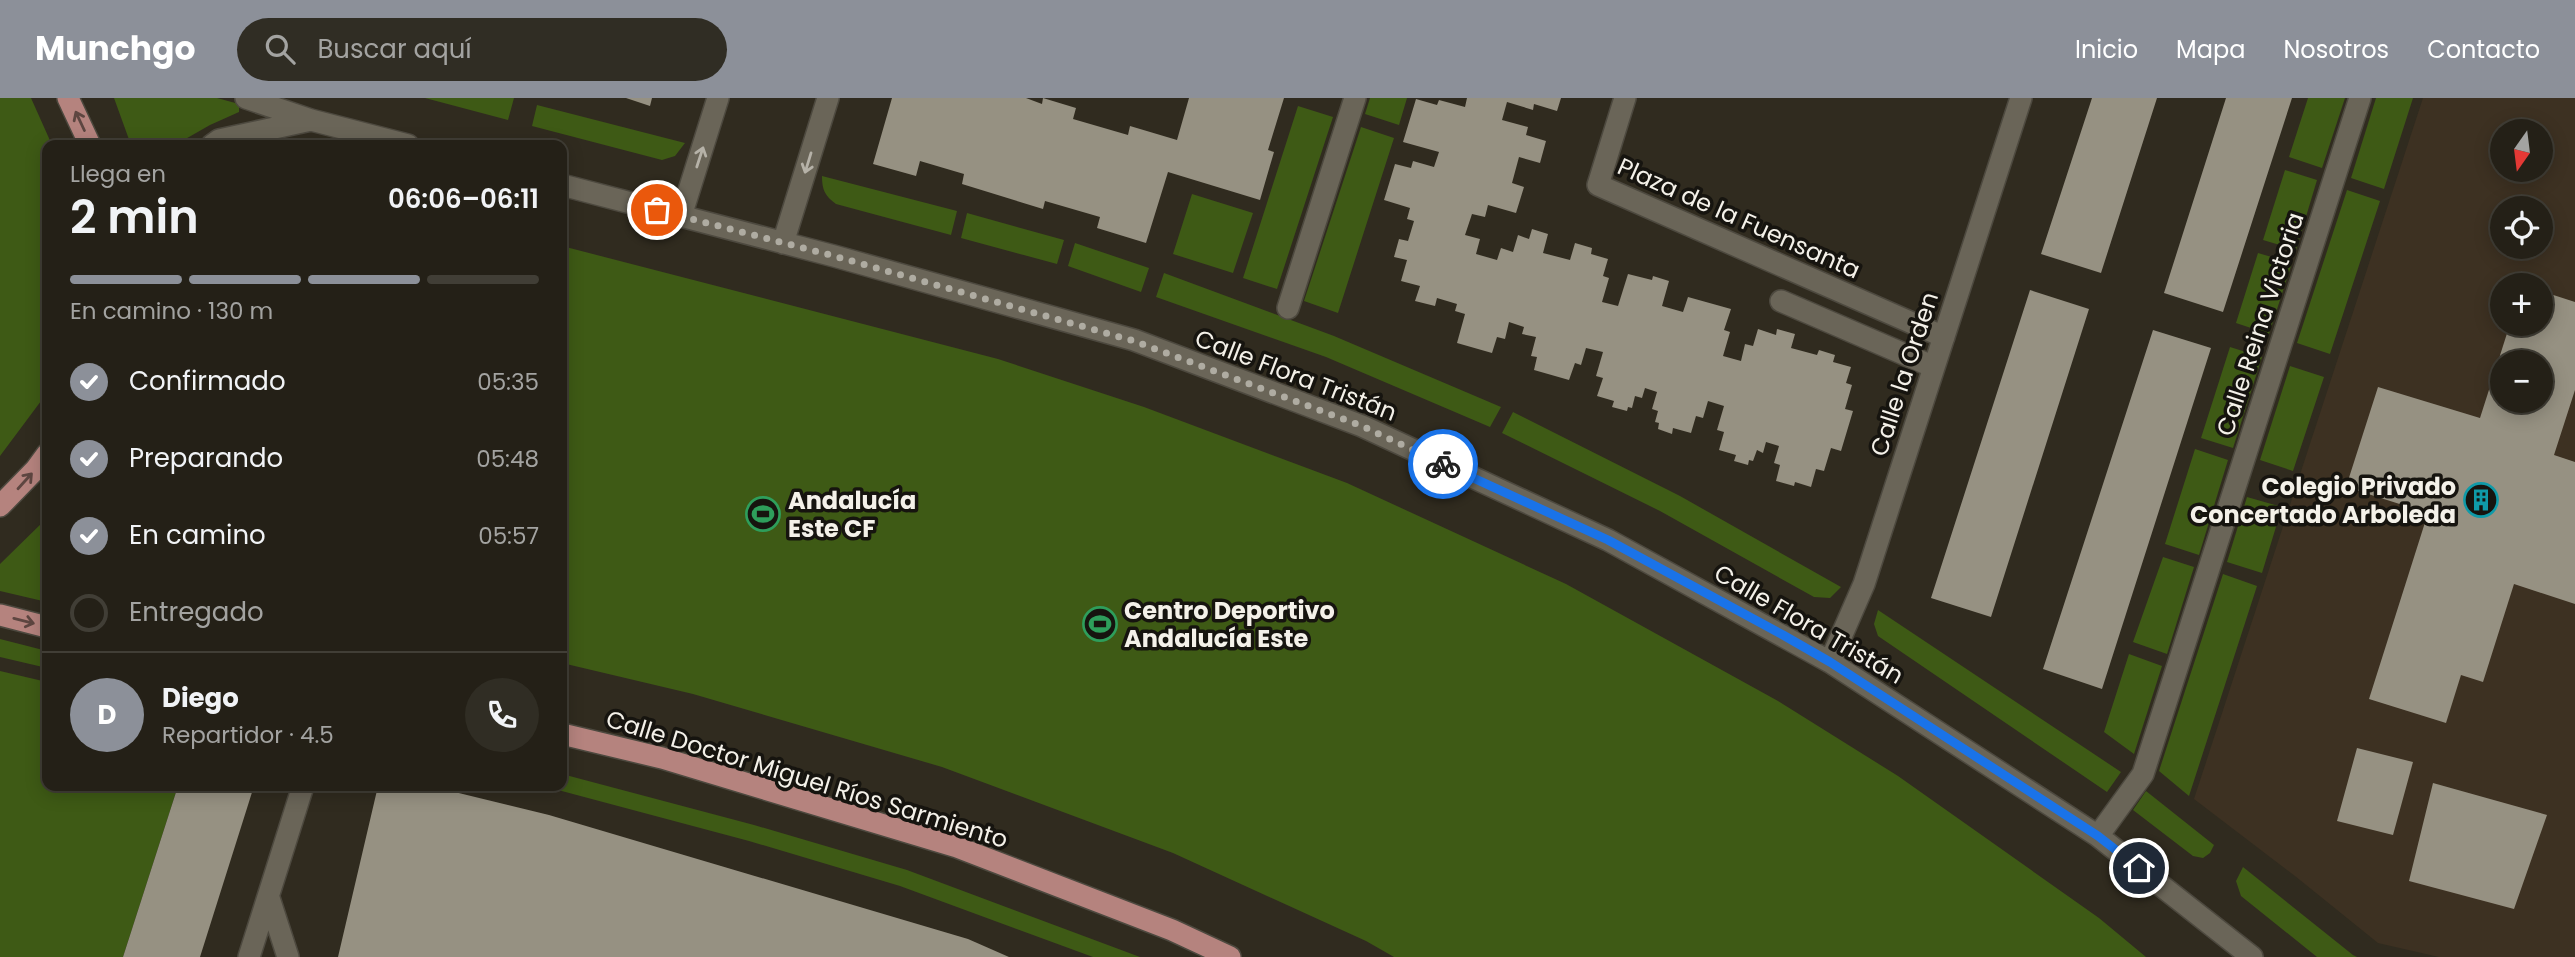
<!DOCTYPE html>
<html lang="es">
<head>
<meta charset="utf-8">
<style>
	:root { --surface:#242017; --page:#302d24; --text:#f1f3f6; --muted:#a3a3a1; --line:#413e36; --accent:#8c9099 }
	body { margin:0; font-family:Poppins,sans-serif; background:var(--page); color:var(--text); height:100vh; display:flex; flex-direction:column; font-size:26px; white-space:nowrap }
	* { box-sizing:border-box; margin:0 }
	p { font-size:23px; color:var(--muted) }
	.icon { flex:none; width:38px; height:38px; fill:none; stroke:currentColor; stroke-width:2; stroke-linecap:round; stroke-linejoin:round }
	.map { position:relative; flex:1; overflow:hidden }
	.drawer { position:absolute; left:42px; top:42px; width:525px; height:651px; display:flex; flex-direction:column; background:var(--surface); border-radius:14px; box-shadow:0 4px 18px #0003,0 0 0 2px var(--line) }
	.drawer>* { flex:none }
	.needle { width:46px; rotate:194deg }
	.buttons { position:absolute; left:2490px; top:21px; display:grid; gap:14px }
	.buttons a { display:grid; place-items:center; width:63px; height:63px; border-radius:50%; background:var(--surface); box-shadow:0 4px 18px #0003,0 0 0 2px var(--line); font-size:35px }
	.pin { position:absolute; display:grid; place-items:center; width:60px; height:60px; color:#fff; margin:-30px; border:4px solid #fff; border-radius:50%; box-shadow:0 2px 7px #0007 }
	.courier { position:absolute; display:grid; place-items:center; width:70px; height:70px; margin:-35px; border:5px solid #1a73e8; border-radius:50%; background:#fff; color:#222; box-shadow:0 2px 9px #0007 }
	.headline em { font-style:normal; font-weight:600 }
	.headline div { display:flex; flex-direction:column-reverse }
	.headline { display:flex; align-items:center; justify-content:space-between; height:119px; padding:0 28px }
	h1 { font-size:46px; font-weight:600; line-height:52px }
	.bar { display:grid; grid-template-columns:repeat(4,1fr); gap:10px 7px; align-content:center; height:84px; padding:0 28px }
	.bar i { height:9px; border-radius:5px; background:var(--line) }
	.bar .active { background:var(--accent) }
	.bar p { grid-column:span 4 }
	.line { display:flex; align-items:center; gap:18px; padding:0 28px; border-top:2px solid var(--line) }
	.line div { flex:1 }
	.round { display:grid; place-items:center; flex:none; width:74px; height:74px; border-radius:37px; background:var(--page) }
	ol { padding:0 28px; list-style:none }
	li { display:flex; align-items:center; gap:21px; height:77px }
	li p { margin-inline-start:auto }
	li .icon { padding:7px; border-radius:50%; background:var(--accent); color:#fff; stroke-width:4 }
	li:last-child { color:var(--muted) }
	li i { width:38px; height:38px; border:4px solid var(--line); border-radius:50% }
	header { display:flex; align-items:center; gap:42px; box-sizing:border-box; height:98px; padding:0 35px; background:var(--accent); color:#fff }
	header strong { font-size:33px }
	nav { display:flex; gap:38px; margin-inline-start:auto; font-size:24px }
	.search { width:490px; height:63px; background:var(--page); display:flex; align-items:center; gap:18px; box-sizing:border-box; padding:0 24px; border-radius:38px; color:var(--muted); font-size:26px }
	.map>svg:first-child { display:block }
	.education { fill:#3d3122; fill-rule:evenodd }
	.green { fill:#3e5a15 }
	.building { fill:#969182; fill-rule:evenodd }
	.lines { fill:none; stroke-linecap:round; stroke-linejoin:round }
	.minor-casing { stroke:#4d493f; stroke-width:24 }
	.major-casing { stroke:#4d493f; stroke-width:24 }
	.minor { stroke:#6a6558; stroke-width:21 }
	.major { stroke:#b5837e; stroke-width:21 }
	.oneway { stroke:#5e4641 }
	.oneway2 { stroke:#b6b2a8 }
	.done { stroke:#afaca2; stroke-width:7; stroke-dasharray:0 12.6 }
	.route { stroke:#1a73e8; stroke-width:9 }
	.labels { text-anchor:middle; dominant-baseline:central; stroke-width:7; stroke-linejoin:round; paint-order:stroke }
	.street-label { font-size:24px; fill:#f4f1e9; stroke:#16140f }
	.poi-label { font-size:24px; font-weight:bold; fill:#f4f1e9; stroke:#16140f; text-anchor:start }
</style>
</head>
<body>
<header>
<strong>Munchgo</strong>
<div class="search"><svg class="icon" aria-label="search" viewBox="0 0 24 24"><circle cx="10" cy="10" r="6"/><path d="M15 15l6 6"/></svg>Buscar aquí</div>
<nav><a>Inicio</a><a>Mapa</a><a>Nosotros</a><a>Contacto</a></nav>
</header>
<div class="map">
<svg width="2575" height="859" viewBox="0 0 2575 859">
	<rect width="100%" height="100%" fill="#302b1f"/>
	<!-- education -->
	<path class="education" d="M2423,0H2575V859H2439L2378,845L2295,778L2194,701ZM2502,33H2541V72H2502ZM2502,110H2541V149H2502ZM2502,187H2541V226H2502ZM2502,264H2541V303H2502Z"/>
	<!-- green -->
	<path class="green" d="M0,0H31L52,47H47V284L41,303L0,358Z
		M114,0H217L239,6V14L210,27L175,47H131Z
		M425,0H514L508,22Z
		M1370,0H1407L1399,27L1365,16Z
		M2308,0H2345L2322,70L2289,59Z
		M2376,0H2413L2384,91L2351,80Z
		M537,7L685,45L675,58L662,62L532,28Z
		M1298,8L1333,19L1277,191L1243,180Z
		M1361,29L1394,40L1338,215L1304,203Z
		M2285,72L2317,82L2296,152L2263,142Z
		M822,78L957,113L951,137L836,106C825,98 822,92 822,78Z
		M2347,92L2380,103L2330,256L2297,245Z
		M1192,96L1253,115L1233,175L1173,156Z
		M967,115L1064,142L1057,166L961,140Z
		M1075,145L1149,170L1141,194L1068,168Z
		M562,148L998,261L1144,309L1347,385L1566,486L1778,603L1898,678L2099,820L2146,859H1394L1366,843L1173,755L942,669L693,596L562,565Z
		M2258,155L2292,165L2269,236L2236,225Z
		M1164,175L1334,238L1501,309L1490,329L1326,259L1156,199Z
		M2230,249L2262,259L2233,350L2201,340Z
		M2290,268L2324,279L2293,373L2260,362Z
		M1513,314L1680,398L1841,489L1830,500L1814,499L1660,413L1502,335Z
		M2195,351L2228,362L2199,457L2165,446Z
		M2247,399L2282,409L2262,475L2227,464Z
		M47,420V504L0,493V466Z
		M2163,459L2194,469L2167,556L2133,544Z
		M2223,476L2257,488L2189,698L2159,673Z
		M1878,512L2121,674L2107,694L1878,538L1874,526Z
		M0,541L47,553V570L0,559Z
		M2129,556L2162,568L2134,656L2104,634Z
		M0,573L47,584V688H178L123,859H0Z
		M562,676L754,727L907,772L1140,859H1093L900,788L749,743L543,688H562Z
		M2146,693L2214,747L2210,755L2203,760L2193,758L2133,712Z
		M2243,769L2353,857L2357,859H2317L2241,798L2236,783Z"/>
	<!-- building -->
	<path class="building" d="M626,0H652L650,8Z
		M892,0H1026L1042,6L1043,0L1076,10L1073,21L1128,37L1130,28L1177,42L1189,0H1284L1268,52L1274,54L1260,102L1168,74L1146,145L1097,130L1100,119L1045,103L1043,111L962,86L964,76L920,63L916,78L873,66Z
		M1467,0H1561L1557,13L1534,6L1533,12L1507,4L1502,22L1528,29L1526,37L1546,43L1540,65L1519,59L1512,85L1524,89L1516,115L1488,107L1485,119L1472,116L1465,137L1480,141L1476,156L1497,162L1501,150L1513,154L1518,137L1529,141L1532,131L1548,136L1543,155L1570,162L1575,145L1592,150L1591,156L1608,161L1603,178L1609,180L1602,204L1618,208L1628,176L1652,182L1653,178L1669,183L1662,208L1683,214L1688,199L1731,211L1724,232L1730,234L1723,258L1741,263L1745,246L1753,248L1758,231L1776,237L1777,231L1795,236L1791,250L1817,257L1819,252L1835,257L1833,264L1851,269L1846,285L1852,287L1845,311L1853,313L1841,353L1831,350L1824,373L1816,371L1811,389L1795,384L1794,388L1776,383L1780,367L1774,365L1779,348L1766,344L1763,355L1757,352L1753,363L1749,362L1748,367L1734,363L1736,357L1719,352L1724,334L1717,332L1724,308L1708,303L1703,320L1696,318L1691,335L1673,330L1672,336L1658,331L1659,325L1655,324L1658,313L1652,311L1657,294L1645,290L1642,300L1635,298L1632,310L1628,309L1627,313L1612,309L1614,303L1597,298L1603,280L1596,278L1603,254L1586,250L1581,267L1575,265L1569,282L1534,272L1537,259L1531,258L1536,239L1522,236L1524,229L1509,224L1505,241L1497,239L1492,255L1457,245L1465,216L1455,213L1457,206L1437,200L1435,208L1415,203L1420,188L1401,183L1407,162L1394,159L1399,141L1408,143L1414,123L1407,121L1410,110L1384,102L1395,66L1411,70L1413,63L1434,69L1439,54L1403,44L1416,1L1437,7L1439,2L1465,9Z
		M2092,0H2157L2101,175L2041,156Z
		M2226,0H2292L2223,214L2164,195Z
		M2030,192L2089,211L1991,519L1931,500Z
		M2541,193L2575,204V292L2554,357L2575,364V506L2514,486L2483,584L2461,577L2446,625L2369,601L2428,415L2346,389L2378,289L2480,320L2510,226H2541ZM2502,264H2541V303H2502Z
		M2153,232L2211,250L2102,591L2043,571Z
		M2357,650L2413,664L2393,737L2337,723Z
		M2433,685L2547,717L2514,811L2409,783Z
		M178,688H254L200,859H123Z
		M378,688H430L549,717L968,841L1009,859H338Z"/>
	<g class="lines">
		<!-- minor casing -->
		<g class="minor-casing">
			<path id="minor" d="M246,0L311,22L408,47
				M1625,0L1598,87L1944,239
				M212,47L219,42L311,22
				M562,87L834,158L1134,242L1362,328L1608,442L1830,564L2098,738L2252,859
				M681,118L718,0
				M783,145L828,0
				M1781,203L1934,269
				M1288,210L1355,0
				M1830,564L1864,486L2021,0
				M2098,738L2143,676L2360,0
				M269,800L288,859
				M249,859L303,688"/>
		</g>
		<!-- major casing -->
		<g class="major-casing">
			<path id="major" d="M68,0L90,47
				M0,408L36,371L47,356
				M0,517L47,529
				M562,636L662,660L957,749L1172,832L1230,859"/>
		</g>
		<!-- minor -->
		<use href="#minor" class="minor"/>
		<!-- major -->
		<use href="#major" class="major"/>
	</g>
	<!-- one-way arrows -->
	<defs><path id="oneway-shaft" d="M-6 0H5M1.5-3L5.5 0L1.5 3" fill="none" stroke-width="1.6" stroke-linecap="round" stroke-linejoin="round" transform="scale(1.75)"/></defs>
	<g class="oneway">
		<use href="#oneway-shaft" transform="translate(80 23) rotate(-115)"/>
		<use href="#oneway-shaft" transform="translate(25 383) rotate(-48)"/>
		<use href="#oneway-shaft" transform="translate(24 523) rotate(14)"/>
	</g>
	<g class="oneway2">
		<use href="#oneway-shaft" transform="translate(700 59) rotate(-72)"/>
		<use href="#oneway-shaft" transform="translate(808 65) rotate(107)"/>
	</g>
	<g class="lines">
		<!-- done -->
		<path class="done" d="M657,112L834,158L1134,243L1362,328L1443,366"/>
		<!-- route -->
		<path class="route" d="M1443,366L1608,442L1783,537L1830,564L2098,738L2139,770"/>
	</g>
	<!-- icons -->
	<defs>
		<g id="building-ring" transform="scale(1.75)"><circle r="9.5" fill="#16140f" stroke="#0f9aa8" stroke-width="1.5"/><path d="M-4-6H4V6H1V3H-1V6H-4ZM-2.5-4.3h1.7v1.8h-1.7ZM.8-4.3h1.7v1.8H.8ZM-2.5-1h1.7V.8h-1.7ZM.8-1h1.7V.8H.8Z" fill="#0f9aa8"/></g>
		<g id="stadium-ring" transform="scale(1.75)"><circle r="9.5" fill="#16140f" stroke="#2e9e5b" stroke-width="1.5"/><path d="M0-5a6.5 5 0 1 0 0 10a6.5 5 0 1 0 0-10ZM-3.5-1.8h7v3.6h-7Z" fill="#2e9e5b"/></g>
	</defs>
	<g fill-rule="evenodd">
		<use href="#building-ring" x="2481" y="402"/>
		<use href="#stadium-ring" x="763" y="416"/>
		<use href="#stadium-ring" x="1100" y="526"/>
	</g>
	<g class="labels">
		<!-- street labels -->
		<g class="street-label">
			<text transform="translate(1739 120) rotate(24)">Plaza de la Fuensanta</text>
			<text transform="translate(2260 226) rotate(-72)">Calle Reina Victoria</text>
			<text transform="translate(1904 276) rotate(-72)">Calle la Orden</text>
			<text transform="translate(1296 277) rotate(21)">Calle Flora Tristán</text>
			<text transform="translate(1809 526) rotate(30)">Calle Flora Tristán</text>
			<text transform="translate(807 681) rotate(17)">Calle Doctor Miguel Ríos Sarmiento</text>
		</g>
		<!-- poi labels -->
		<g class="poi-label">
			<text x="2456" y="388" text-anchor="end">Colegio Privado<tspan x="2456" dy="28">Concertado Arboleda</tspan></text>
			<text x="788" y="402">Andalucía<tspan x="788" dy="28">Este CF</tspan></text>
			<text x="1124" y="512">Centro Deportivo<tspan x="1124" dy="28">Andalucía Este</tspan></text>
		</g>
	</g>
</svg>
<div class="buttons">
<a><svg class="needle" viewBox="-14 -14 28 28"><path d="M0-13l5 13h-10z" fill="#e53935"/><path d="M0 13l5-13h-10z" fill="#a3a3a1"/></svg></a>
<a><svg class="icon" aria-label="locate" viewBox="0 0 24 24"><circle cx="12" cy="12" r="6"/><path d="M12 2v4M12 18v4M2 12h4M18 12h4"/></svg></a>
<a>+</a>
<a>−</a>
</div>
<div class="pin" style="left:657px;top:112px;background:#ea580c"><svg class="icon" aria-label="bag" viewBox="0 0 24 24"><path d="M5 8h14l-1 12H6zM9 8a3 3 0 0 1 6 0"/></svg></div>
<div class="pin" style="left:2139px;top:770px;background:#1f2937"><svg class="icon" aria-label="home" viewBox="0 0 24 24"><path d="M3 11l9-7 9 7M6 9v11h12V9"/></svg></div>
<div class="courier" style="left:1443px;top:366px"><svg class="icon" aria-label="bike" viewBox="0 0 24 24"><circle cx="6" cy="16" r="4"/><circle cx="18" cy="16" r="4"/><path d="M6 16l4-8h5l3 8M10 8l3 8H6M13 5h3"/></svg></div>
<section class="drawer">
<div class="headline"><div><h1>2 min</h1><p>Llega en</p></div><em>06:06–06:11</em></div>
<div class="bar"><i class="active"></i><i class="active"></i><i class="active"></i><i></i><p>En camino · 130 m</p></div>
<ol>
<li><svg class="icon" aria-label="check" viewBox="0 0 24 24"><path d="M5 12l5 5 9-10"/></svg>Confirmado<p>05:35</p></li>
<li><svg class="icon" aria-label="check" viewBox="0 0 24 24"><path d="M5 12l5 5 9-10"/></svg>Preparando<p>05:48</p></li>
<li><svg class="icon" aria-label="check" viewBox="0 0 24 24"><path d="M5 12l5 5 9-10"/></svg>En camino<p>05:57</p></li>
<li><i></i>Entregado</li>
</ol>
<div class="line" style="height:126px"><b class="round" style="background:var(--accent);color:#fff">D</b><div><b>Diego</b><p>Repartidor · 4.5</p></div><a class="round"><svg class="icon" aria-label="phone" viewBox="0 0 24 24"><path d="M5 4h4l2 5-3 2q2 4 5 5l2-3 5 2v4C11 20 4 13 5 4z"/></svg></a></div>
</section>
</div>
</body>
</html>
